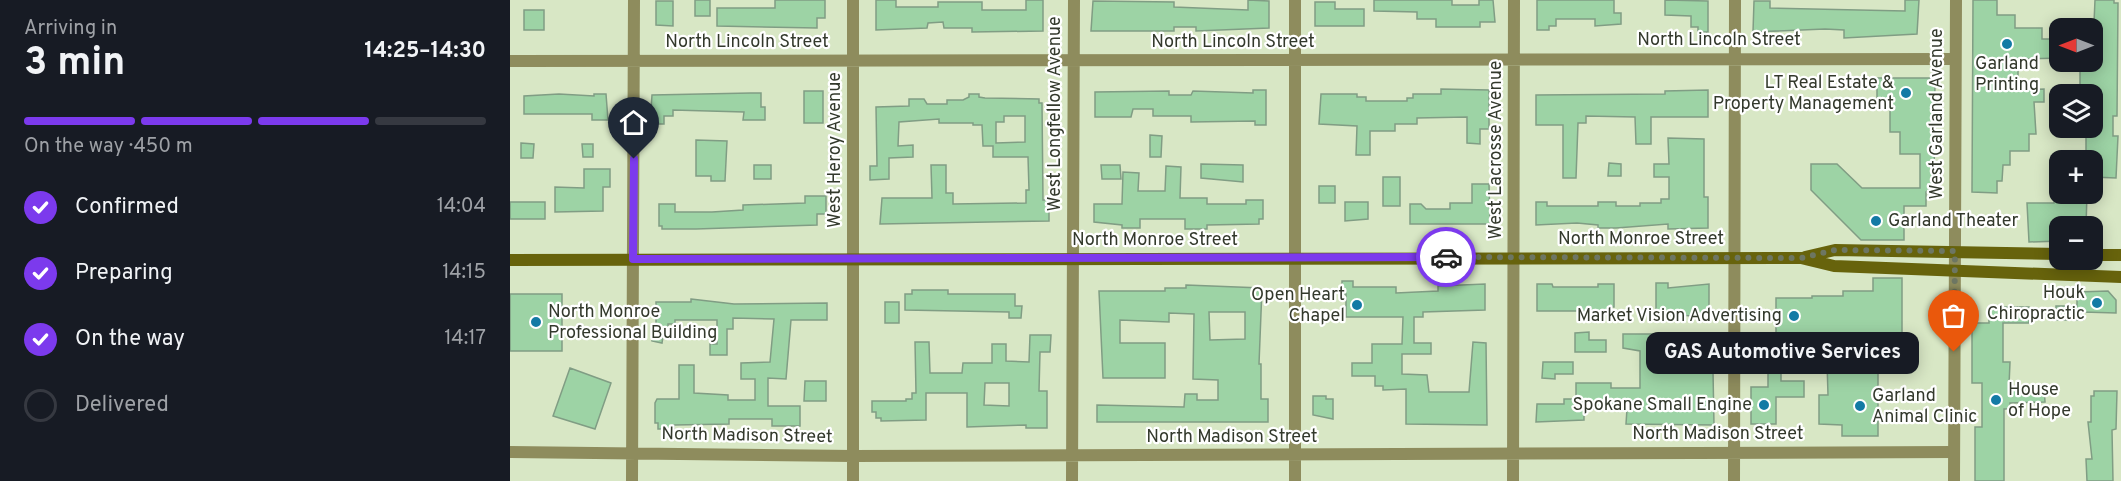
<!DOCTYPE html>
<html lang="en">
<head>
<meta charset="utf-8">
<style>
	:root { --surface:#171b24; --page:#242831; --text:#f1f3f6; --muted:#9ea1a6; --line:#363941; --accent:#7c3aed }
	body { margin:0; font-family:Overpass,sans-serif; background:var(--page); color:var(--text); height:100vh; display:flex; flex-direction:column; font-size:22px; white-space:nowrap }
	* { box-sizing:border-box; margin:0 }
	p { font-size:20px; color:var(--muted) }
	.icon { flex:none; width:33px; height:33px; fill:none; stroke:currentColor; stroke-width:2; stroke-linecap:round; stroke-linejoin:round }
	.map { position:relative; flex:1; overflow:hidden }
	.panel { display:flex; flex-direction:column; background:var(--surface); width:510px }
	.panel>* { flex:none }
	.needle { width:39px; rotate:270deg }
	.fabs { position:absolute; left:1539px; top:18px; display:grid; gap:12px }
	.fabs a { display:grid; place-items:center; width:54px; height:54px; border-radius:12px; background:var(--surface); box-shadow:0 3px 15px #0003; font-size:30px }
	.pin { position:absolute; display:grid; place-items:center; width:51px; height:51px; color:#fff; margin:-62px -26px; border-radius:50% 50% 50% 0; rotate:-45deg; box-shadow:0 0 6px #0007 }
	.pin .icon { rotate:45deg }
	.courier { position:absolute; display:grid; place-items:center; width:60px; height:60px; margin:-30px; border:4px solid #7c3aed; border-radius:50%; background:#fff; color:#222; box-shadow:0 2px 8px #0007 }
	.bubble { position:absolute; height:42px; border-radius:12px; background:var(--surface); box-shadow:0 3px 15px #0003; font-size:20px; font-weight:700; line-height:42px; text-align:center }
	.overview em { font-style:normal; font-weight:700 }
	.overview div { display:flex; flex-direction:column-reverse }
	.overview { display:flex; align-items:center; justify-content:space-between; height:102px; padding:0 24px }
	h1 { font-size:39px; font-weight:700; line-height:45px }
	.bar { display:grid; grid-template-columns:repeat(4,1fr); gap:9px 6px; align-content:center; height:72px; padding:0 24px }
	.bar i { height:8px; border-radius:4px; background:var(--line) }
	.bar .on { background:var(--accent) }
	.bar p { grid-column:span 4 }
	ol { padding:0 24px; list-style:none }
	li { display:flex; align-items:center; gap:18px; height:66px }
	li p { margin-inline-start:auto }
	li .icon { padding:6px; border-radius:50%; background:var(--accent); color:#fff; stroke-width:4 }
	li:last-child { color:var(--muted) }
	li i { width:33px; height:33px; border:3px solid var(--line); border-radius:50% }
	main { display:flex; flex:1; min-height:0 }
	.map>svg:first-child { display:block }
	.building { fill:#9dd3a5; stroke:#809d84; stroke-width:1.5; fill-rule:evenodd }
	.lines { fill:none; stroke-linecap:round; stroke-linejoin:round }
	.minor { stroke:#8e8c5d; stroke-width:12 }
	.tertiary { stroke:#8e8c5d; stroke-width:12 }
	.secondary { stroke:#67630c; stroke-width:12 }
	.done { stroke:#6d7662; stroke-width:6; stroke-dasharray:0 10.8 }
	.route { stroke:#7c3aed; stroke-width:8 }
	.poi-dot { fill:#137aa5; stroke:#fff; stroke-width:2 }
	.labels { text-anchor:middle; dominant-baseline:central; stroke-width:4.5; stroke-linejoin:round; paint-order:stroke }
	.street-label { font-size:18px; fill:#33392c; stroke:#fff }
	.poi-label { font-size:18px; fill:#33392c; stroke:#fff; text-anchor:end }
</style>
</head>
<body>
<main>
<section class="panel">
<div class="overview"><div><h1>3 min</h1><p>Arriving in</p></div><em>14:25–14:30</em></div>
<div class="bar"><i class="on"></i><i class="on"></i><i class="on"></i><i></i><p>On the way · 450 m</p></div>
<ol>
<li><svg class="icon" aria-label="check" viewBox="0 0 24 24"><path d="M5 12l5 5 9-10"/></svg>Confirmed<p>14:04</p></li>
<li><svg class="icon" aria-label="check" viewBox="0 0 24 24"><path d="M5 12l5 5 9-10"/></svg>Preparing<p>14:15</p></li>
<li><svg class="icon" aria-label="check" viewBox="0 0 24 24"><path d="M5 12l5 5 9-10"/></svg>On the way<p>14:17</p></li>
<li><i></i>Delivered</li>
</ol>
</section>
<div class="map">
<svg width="1611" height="481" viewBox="0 0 1611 481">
	<rect width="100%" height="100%" fill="#d8e7c5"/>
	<!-- building -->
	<path class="building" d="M185,0H200V16H185Z
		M265,0H315V18H307V28L207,26V8H265Z
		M366,0H386V7H428V2H472V10H516V0H533V31L462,32V28H434L433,22L418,23L417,28L366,30Z
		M738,0L759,1V28L686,31V27H664V31H581L583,1L664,2V7L738,10Z
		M864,0H942V5H969V0H983L985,22H970V27H926V19H907V12L864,11Z
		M1027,0H1104V13H1111V24L1085,26V19H1046V26H1039V30H1027Z
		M1155,0L1198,1V32H1188V27H1181V16L1155,15Z
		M1395,0H1409L1407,34L1334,38V30L1315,29L1243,32L1244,1H1260V8L1395,11Z
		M1463,0H1487V15H1505V28H1532V39H1550V58L1508,59V90L1534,89V102H1524L1526,134H1519V151H1500V165H1493L1492,181H1487V193L1462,192Z
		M1585,0H1604V3H1608L1607,116H1603V136H1608L1606,178L1582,177V160H1576V135H1581L1582,129V86H1570V68H1582Z
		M146,1H163V26L146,25Z
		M805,2H825V9H854V26H805Z
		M14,10H34V30H14Z
		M1367,78H1425L1424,187L1416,192V206H1394V240H1351L1301,190V164H1327L1352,188H1410V154H1390V132H1380V108H1367Z
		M931,89L979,90V129H970V144L957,143V117L907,118V124H885V131H860V155H846L847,126L809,124L811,94H847V97H856V101H897V98H903V94H931Z
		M743,90H756V125H745V121L681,122V116H643V109H623L621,117H585V92L659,91V95H681L683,91L743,93Z
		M1198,90V117H1141V144H1126L1125,117L1076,116V123H1068L1066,178H1053V125H1026V95L1155,94V91Z
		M294,91H313V123H294Z
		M241,93H251V107H255V120H233L234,112L163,110V116H154V124H140L142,95Z
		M49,94L84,96V94H96L98,120H82V114H14V96Z
		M459,94H469V97L475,98L529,99V103H532L533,200H539V221L370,224L372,198H422L421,165H436V193H443V204L516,203V190H519L518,157H483V146H473L472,125H463V123H429V119L389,122L388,146L403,145V157L379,158V179L360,180V166H367L366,107L399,106V99H414L417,104H437V100H453L459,97ZM494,116H515V142L486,143V122H494Z
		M640,135L652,136L651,157H640Z
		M1158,138L1194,139V197H1198V228L1158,229V224L1106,228H1088V225L1067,223L1026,225V202H1037V206H1088V202H1106V206H1130V203H1151V199H1159V177H1144V164H1159Z
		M186,140L217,141L215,181H201V176H186Z
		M11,143L24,144L23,158H11Z
		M72,144H83V157H73Z
		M1099,163L1111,164V176H1098Z
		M691,164L733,165V182L691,178Z
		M244,165H261V179H244Z
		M591,165H610L611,179H592Z
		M656,166L671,167L670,198H697V204H736V200H753V219H749V224L697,225V229H675V219H630V228H612V225L584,222V204H612L613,172L629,173L628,191H655Z
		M74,169H100V187H93V211L45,212V187L74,188Z
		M873,177H890V206H873Z
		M962,184H979L980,224H900V204H911L916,209H940V203H962Z
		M809,186H825V203H809Z
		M1544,194H1577L1576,226H1550V241L1519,242L1517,203H1544Z
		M295,196H316V214H307V225L186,229H152V226H149V204H165V212H202L233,210V205L295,203Z
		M0,202H35V219H0Z
		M835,202H858V219L835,221Z
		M1363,278H1392V345H1363V339H1333V334H1302V350H1266V298H1302V296H1333V291H1363Z
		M832,281H843V287H886V293L928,291V286L975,284V310L913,312V317H904V343H921V354H892V374L917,375L919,392H959L963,342L976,343L977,425L896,424V389L873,390V386H865V376H842V363H862V344H892L893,317H836V294H832Z
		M1146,283H1158V288L1199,284V317L1152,314V311H1146Z
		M1027,284H1042L1043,287H1088V284H1104V307H1099V311H1027Z
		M676,285L752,288L749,364H751V399H758V422H587V405L674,407L675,394H687V400H708V380L683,379L684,314L659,313V322L610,320V343H655V378H593L589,291H655V288H676ZM699,312H735V339L700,340Z
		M402,290H438V294H505V306H512L511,318H499V312L395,310V294H402Z
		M1598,291L1606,300V313L1573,312V320H1546V306H1567V292Z
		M0,294H52V351H0Z
		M181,299L224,304L317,303V320H281L276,379L258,378V406H290V426H262V419H219V424L164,425V429H148V423H145V403L147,399H169V365H184V393L218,395V400H245V379H231V363L260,362L264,319L223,318V329H217V355H200V344H207V320H165V324H158V328H146V302H181Z
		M375,302H389V323H375Z
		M1479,307H1519V323H1493V362H1500L1499,386H1534L1535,402L1500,403V409H1494V481H1465V427H1472V383H1462V323H1479Z
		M143,328L154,330L152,343L142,341Z
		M1079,332V340H1096V352H1065V333Z
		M1113,334H1144L1143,340L1157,341V371H1203L1204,425L1116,424L1117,409H1074V420L1026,422L1027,404H1054V399H1066V383H1101V388H1130V351L1113,348Z
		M520,335H541L540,352H530L529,391H537V428H516V425L457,427V393H416V420L371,421V418H366V412H362V401H396V399H402V393H406L405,342H419L420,373H452L453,363H482V344H496V361L519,362ZM475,383H499V406L474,405Z
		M1033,362H1063V374H1045V379L1032,378Z
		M1317,362H1332L1333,365H1368V436H1332V425L1309,424V395H1318Z
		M60,368L101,383L85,429L43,416Z
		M1258,373H1271V381H1294V397H1266V424H1241V387H1258Z
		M295,381H316V401H294Z
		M1584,391H1607L1606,429L1602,430L1603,481H1577L1576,459H1582L1578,422H1581V396H1584Z
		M803,396H816V399H823V419L803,415Z"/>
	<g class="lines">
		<!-- minor -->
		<path class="minor" d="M785,0V481
			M0,61L1445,59
			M0,452L343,456L1444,452
			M122,481L124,0
			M343,481V0
			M562,481L564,0
			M1003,481L1004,0
			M1224,481L1225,0"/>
		<!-- tertiary -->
		<path class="tertiary" d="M1444,481L1446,0"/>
		<!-- secondary -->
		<path class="secondary" d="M1582,255H1611
			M1295,257L1325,250L1550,254
			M0,260L1291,258L1324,266L1611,277"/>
	</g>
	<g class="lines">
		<!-- done -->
		<path class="done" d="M936,257L1291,258L1325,250L1445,251L1444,352"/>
		<!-- route -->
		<path class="route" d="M124,159L123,259L936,257"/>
	</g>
	<!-- markers -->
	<g class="poi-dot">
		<circle cx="1497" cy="44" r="6"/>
		<circle cx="1396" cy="93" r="6"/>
		<circle cx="1366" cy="221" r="6"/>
		<circle cx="1587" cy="303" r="6"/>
		<circle cx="847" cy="305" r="6"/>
		<circle cx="1284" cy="316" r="6"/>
		<circle cx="26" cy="322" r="6"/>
		<circle cx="1486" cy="400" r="6"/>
		<circle cx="1254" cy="405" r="6"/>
		<circle cx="1350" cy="406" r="6"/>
	</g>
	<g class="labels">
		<!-- street labels -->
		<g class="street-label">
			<text x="1209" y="40">North Lincoln Street</text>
			<text x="237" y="42">North Lincoln Street</text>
			<text x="723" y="42">North Lincoln Street</text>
			<text transform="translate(545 114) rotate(-90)">West Longfellow Avenue</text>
			<text transform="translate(1427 114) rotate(-90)">West Garland Avenue</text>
			<text transform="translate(325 150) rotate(-90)">West Heroy Avenue</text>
			<text transform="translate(986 150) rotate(-90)">West Lacrosse Avenue</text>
			<text x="1131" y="239">North Monroe Street</text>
			<text x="645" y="240">North Monroe Street</text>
			<text x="1208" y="434">North Madison Street</text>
			<text transform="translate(237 436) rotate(1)">North Madison Street</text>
			<text x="722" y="437">North Madison Street</text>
		</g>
		<!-- poi labels -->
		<g class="poi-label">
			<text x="1497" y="64" text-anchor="middle">Garland<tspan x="1497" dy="21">Printing</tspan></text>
			<text x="1384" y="83">LT Real Estate &amp;<tspan x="1384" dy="21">Property Management</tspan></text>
			<text x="1378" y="221" text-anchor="start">Garland Theater</text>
			<text x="1575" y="293">Houk<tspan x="1575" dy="21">Chiropractic</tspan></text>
			<text x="835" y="295">Open Heart<tspan x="835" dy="21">Chapel</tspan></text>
			<text x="38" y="312" text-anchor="start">North Monroe<tspan x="38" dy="21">Professional Building</tspan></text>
			<text x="1272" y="316">Market Vision Advertising</text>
			<text x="1498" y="390" text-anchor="start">House<tspan x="1498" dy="21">of Hope</tspan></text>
			<text x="1362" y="396" text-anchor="start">Garland<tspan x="1362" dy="21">Animal Clinic</tspan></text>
			<text x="1242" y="405">Spokane Small Engine</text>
		</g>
	</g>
</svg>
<div class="fabs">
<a><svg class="needle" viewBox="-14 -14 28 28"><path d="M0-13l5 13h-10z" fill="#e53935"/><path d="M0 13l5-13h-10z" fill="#9ea1a6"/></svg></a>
<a><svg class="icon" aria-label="layers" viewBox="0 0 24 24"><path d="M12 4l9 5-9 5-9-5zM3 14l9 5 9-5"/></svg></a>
<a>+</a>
<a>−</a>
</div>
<div class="pin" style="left:1444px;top:352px;background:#ea580c"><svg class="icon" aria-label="bag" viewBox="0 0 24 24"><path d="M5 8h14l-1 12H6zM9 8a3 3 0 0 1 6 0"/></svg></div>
<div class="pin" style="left:124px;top:159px;background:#1f2937"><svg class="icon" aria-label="home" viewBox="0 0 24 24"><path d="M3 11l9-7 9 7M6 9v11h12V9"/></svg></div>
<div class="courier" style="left:936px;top:257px"><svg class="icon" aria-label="car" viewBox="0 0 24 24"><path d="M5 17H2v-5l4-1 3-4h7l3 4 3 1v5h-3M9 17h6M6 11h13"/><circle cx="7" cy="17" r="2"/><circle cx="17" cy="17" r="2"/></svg></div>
<div class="bubble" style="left:1136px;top:332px;width:273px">GAS Automotive Services</div>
</div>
</main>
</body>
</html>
